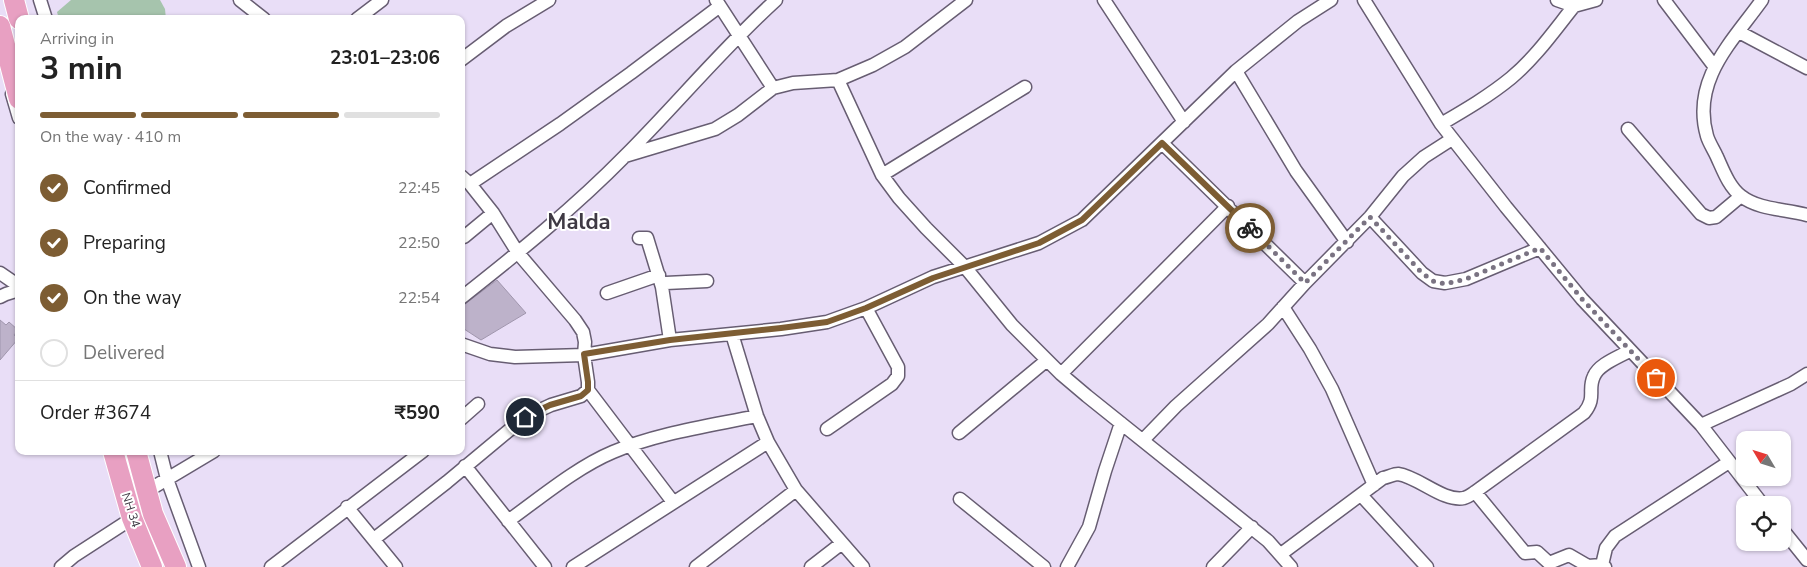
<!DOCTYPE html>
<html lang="en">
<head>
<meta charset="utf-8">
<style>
	:root { --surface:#fff; --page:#f6f6f6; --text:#222; --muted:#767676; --line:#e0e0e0; --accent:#7d5d33 }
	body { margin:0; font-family:"Nunito Sans",sans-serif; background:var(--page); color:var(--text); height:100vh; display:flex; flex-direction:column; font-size:19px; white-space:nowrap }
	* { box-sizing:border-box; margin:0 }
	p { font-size:16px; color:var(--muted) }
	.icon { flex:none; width:28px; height:28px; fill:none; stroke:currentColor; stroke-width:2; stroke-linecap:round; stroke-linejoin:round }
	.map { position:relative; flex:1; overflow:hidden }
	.side { position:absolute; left:15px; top:15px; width:450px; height:440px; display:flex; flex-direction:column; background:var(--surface); border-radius:10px; box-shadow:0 1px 4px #0004 }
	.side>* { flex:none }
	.needle { width:32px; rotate:308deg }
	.buttons { position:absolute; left:1736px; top:431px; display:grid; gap:10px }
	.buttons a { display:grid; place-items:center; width:55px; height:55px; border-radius:10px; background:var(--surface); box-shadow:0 1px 4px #0004; font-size:25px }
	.pin { position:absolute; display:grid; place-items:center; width:42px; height:42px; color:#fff; margin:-21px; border:2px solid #fff; border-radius:50%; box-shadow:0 1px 5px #0007 }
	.courier { position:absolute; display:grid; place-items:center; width:50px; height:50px; margin:-25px; border:4px solid #7d5d33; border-radius:50%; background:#fff; color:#222; box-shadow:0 1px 6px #0007 }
	.headline em { font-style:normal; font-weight:700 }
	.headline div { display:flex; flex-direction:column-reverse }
	.headline { display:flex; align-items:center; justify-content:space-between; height:85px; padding:0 25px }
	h1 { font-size:32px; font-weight:700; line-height:38px }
	.bar { display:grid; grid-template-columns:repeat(4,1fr); gap:8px 5px; align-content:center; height:60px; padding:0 25px }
	.bar i { height:6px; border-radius:4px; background:var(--line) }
	.bar .selected { background:var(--accent) }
	.bar p { grid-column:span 4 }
	.line { display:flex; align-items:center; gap:12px; padding:0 25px; border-top:1px solid var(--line) }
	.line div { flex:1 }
	ol { padding:0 25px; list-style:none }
	li { display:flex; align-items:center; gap:15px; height:55px }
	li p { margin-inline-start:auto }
	li .icon { padding:5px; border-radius:50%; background:var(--accent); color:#fff; stroke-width:4 }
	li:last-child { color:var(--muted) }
	li i { width:28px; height:28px; border:2px solid var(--line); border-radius:50% }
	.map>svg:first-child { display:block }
	.green { fill:#a6c4ad }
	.building { fill:#bdb2ca; stroke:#a096ad }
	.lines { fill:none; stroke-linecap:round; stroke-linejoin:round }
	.street-casing { stroke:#675d72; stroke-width:15 }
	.primary-casing { stroke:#fff; stroke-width:22 }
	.street { stroke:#fff; stroke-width:12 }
	.primary { stroke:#e8a0c2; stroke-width:20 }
	.done { stroke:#7a7382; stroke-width:5; stroke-dasharray:0 9 }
	.route { stroke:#7d5d33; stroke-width:6 }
	.labels { text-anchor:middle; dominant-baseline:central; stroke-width:4; stroke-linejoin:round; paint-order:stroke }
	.street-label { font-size:12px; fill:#3e3943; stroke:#fff }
	.town-label { font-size:22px; font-weight:bold; fill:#3e3943; stroke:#fff }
</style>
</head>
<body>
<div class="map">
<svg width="1807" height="567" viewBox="0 0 1807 567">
	<rect width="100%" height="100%" fill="#e9def7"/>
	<!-- green -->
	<path class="green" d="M71,0H160L165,9L166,19H59L57,12Z"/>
	<!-- building -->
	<path class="building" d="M497,280L526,313L481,340L461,327V307Z
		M0,320L6,325L9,322L18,330L14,335L18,339L0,360Z"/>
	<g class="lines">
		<!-- street casing -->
		<g class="street-casing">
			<path id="street" d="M40,0L46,19
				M240,0L264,19
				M716,0L773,88L793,83L838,80L873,65L905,47L966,0
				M1104,0L1184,122
				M1364,0L1441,124L1506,207L1582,299L1701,425L1763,505
				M1557,0L1574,6L1596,0
				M1664,0L1714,66
				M1762,0C1732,42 1691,80 1707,136C1709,143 1714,150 1717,157C1723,170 1729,187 1741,196C1759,210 1786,209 1807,215
				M357,19L382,0
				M1739,32L1807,68
				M461,60L506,26L549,0
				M1236,71L1296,171L1347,242
				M838,80L882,175L899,198L926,228L965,267L1012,325L1061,374L1087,396L1268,541L1291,567
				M12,94L19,118
				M1441,124C1465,110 1489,96 1511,78C1536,57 1554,31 1574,6
				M1628,129L1701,214L1709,218L1716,217L1741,196
				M1162,143L1305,283
				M625,156L715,129L738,115L773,88
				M882,175L1025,87
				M470,184L560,124L631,73L720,6
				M1370,217L1422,273L1433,281L1445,283L1466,279L1540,248
				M464,237L493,213
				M639,238H647L662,287
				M0,273L19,286
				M607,293L659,275
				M0,297L6,294L19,290
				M461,298C518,253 575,207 625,156C676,105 722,49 776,0
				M1283,307L1310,349L1332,389L1374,485
				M670,340L662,287L666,283L707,281
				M461,344L490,354L515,357L584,355L670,340L781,329L827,322L866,308L933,277L1039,243L1082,220L1236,71L1298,21L1331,0
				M1061,374L1228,206
				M588,390L673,502
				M461,419L478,404
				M1701,425L1791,384L1807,374
				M827,429L892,384L898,376V367L866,308
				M959,433L1047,360
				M1143,440L1176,406L1268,324L1305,283L1370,217L1403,176L1424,157L1452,139
				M768,442L796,490L863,567
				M160,451L167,479L199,567
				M465,466L545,567
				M147,491L214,451
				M1475,492L1525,553L1537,552L1549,563L1569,555L1588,566L1602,565
				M1361,495L1427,567
				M960,499L1044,567
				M347,507L396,567
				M508,521C540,498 577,467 613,452C658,433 709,426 757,416
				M1782,529L1807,560
				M374,539L447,482L525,417L551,405L581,396L588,390V382L584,355L585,342L583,332L575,320L518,253L493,213L470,184L461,176
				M1281,554L1383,478C1388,477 1394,474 1398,474C1419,477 1443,502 1464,498C1468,497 1472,494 1475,492L1584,413C1597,397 1587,390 1594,376C1599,364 1619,357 1629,351
				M61,567L74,556L128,521
				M271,567L423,451
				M573,567L768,442L757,416L732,334
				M696,567L796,490
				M811,567L842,543
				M1067,567L1089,527L1105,471L1121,423
				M1213,567L1252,527
				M1605,567L1602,565L1606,548L1615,536L1729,462"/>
		</g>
		<!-- primary casing -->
		<g class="primary-casing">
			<path id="primary" d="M14,0L19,19
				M0,26L19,99
				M113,451L132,518L152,567
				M136,451L153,514L176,567"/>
		</g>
		<!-- street -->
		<use href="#street" class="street"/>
		<!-- primary -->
		<use href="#primary" class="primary"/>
	</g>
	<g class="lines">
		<!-- done -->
		<path class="done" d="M1250,228L1305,283L1370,217L1422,273L1433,281L1445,284L1466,279L1540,248L1582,299L1656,378"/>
		<!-- route -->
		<path class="route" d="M525,417L550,405L581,396L588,390V382L584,354L670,340L781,328L827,322L866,308L933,278L1039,243L1082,220L1162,143L1250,228"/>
	</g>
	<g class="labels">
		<!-- street labels -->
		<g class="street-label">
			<text transform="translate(131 510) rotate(72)">NH 34</text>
		</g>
		<!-- town labels -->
		<g class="town-label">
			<text x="579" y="222">Malda</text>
		</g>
	</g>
</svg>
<div class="buttons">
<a><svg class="needle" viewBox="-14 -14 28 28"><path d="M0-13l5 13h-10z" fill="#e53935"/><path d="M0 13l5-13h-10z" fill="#767676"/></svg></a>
<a><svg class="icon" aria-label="locate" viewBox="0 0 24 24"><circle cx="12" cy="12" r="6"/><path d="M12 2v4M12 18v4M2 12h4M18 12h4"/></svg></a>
</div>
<div class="pin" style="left:1656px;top:378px;background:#ea580c"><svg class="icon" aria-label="bag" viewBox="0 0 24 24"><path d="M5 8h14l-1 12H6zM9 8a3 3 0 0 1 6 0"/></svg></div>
<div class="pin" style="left:525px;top:417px;background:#1f2937"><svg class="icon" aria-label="home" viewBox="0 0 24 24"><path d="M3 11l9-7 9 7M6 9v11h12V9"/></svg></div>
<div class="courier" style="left:1250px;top:228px"><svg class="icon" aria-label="bike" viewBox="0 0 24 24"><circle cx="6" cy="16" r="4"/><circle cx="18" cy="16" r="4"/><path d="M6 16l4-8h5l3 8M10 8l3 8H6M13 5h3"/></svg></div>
<section class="side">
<div class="headline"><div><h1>3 min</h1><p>Arriving in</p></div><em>23:01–23:06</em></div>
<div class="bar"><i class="selected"></i><i class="selected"></i><i class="selected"></i><i></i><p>On the way · 410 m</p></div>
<ol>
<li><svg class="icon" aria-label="check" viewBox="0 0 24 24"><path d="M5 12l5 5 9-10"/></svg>Confirmed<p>22:45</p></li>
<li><svg class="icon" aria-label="check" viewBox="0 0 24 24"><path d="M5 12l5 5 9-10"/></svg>Preparing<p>22:50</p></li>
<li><svg class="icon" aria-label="check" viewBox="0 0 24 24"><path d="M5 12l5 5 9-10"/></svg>On the way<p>22:54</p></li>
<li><i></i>Delivered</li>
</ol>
<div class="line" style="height:65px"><div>Order #3674</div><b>₹590</b></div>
</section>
</div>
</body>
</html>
